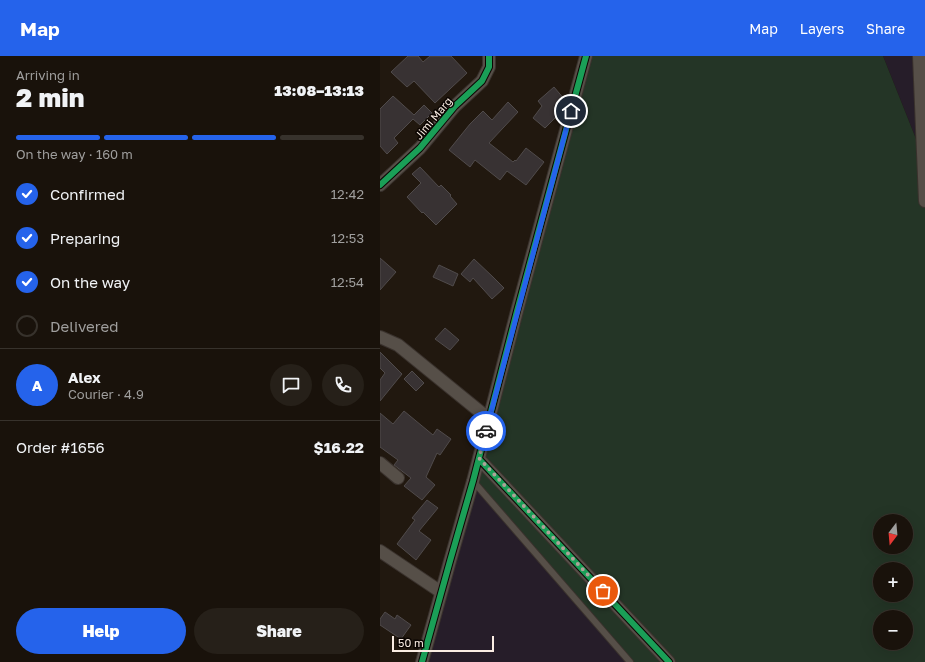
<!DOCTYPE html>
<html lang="en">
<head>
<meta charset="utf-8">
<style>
	:root { --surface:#19120b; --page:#262019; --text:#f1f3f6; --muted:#9f9e9d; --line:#37322c; --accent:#2563eb }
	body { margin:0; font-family:"Golos Text",sans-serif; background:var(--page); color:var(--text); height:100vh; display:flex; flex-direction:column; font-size:15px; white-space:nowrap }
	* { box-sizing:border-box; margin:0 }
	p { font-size:13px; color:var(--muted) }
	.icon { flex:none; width:22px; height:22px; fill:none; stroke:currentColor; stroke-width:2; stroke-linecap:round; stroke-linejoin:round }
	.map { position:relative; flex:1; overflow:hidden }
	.side { display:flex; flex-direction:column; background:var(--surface); width:380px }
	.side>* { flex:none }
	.needle { width:26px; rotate:196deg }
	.tools { position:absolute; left:493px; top:458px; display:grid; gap:8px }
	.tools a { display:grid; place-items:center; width:40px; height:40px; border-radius:50%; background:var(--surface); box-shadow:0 4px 16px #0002,0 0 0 1px var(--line); font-size:20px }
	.scale { position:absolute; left:12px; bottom:10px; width:102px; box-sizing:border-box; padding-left:4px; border:2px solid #faede3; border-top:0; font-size:11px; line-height:14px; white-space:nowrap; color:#faede3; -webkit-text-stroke:3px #0b0502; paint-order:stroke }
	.pin { position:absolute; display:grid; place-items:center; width:34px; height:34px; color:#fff; margin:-17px; border:2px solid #fff; border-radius:50%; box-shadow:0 1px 4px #0007 }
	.courier { position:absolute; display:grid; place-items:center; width:40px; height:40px; margin:-20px; border:3px solid #2563eb; border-radius:50%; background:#fff; color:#222; box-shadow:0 1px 5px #0007 }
	.overview em { font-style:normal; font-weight:800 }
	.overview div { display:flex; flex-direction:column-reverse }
	.overview { display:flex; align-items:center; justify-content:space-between; height:68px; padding:0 16px }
	h1 { font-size:26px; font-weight:800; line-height:30px }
	.bar { display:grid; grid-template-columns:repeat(4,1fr); gap:6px 4px; align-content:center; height:48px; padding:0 16px }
	.bar i { height:5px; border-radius:3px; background:var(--line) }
	.bar .current { background:var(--accent) }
	.bar p { grid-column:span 4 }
	.line { display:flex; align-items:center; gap:10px; padding:0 16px; border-top:1px solid var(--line) }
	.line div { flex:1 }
	.round { display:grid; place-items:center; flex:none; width:42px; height:42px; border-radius:21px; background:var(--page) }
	ol { padding:0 16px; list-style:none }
	li { display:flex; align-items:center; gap:12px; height:44px }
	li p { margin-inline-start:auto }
	li .icon { padding:4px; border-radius:50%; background:var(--accent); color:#fff; stroke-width:4 }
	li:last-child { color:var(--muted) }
	li i { width:22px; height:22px; border:2px solid var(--line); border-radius:50% }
	.cta { display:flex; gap:8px; margin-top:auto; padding:8px 16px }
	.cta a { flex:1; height:46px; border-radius:24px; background:var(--accent); color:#fff; font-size:16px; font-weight:800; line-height:46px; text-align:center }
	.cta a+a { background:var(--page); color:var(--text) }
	header { display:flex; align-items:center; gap:24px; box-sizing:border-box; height:56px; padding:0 20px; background:var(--accent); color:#fff }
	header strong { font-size:19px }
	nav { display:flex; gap:22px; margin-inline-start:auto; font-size:14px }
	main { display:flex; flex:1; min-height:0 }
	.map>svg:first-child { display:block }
	.medical { fill:#261d29 }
	.green { fill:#243526; fill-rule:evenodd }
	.building { fill:#383233; stroke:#504b4b }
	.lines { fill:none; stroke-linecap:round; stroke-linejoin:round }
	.service-casing { stroke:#3a322d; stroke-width:8 }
	.minor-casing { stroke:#3a322d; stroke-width:14 }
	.service { stroke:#564f48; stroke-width:6 }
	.minor { stroke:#564f48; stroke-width:12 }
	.cycleway-casing { stroke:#0b0502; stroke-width:8 }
	.cycleway { stroke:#1a9f57; stroke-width:6 }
	.done { stroke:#aea299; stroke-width:4; stroke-dasharray:0 7.2 }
	.route { stroke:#2563eb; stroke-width:5 }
	.labels { text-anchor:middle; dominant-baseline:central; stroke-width:3; stroke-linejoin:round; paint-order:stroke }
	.street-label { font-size:11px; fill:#faede3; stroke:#0b0502 }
</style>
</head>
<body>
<header>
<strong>Map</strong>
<nav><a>Map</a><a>Layers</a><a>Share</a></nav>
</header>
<main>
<section class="side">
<div class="overview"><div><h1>2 min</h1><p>Arriving in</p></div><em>13:08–13:13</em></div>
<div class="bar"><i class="current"></i><i class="current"></i><i class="current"></i><i></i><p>On the way · 160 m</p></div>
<ol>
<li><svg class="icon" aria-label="check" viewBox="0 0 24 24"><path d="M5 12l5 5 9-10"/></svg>Confirmed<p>12:42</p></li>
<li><svg class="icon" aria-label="check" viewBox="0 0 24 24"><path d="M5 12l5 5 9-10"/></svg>Preparing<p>12:53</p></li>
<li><svg class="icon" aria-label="check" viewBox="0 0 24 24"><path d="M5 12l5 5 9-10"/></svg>On the way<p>12:54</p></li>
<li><i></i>Delivered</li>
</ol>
<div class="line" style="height:72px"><b class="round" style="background:var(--accent);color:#fff">A</b><div><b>Alex</b><p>Courier · 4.9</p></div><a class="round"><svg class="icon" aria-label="chat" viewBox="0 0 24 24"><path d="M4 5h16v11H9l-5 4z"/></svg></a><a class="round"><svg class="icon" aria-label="phone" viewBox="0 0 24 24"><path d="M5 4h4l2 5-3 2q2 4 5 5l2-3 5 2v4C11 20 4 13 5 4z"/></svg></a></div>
<div class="line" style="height:52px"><div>Order #1656</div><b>$16.22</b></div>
<div class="cta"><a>Help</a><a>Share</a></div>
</section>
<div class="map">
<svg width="545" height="606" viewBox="0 0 545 606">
	<rect width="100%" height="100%" fill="#21180f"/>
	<!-- medical -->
	<path class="medical" d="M503,0H545L542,98Z
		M93,425L250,606H42Z"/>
	<!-- green -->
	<path class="green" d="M206,0H503L542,98L545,145V606H250L93,425ZM500,465H526V491H500ZM500,513H526V539H500ZM500,561H526V587H500Z"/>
	<!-- building -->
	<path class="building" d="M28,0H38L43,6L50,0H71L87,17L55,47L34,25L27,31L11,16Z
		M174,31L185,44L176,52L180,57L165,72L153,62L162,50L158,45Z
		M13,40L34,59L44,49L52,57L40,69L33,63L14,82L18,87L7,98L0,90V53Z
		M128,46L138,56L109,87L133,106L135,104L136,105L146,92L164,106L146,129L127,115L120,124L95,104L90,111L69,94L90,68L103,55L112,64Z
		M40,111L59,131L61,129L71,139L70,140L77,148L56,169L43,156L42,157L27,141L41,127L32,118Z
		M0,202L16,216L0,234Z
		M94,203L113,221L124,232L112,243L93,222L90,226L81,218Z
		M59,209L78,218L73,230L53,221Z
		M65,272L79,284L70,294L55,283Z
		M0,296L22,318L0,345V324L5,317L0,312Z
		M32,315L44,327L36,335L24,323Z
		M24,355L53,379L57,373L71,383L60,399L57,397L46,421L55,429L42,444L24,430L31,422L14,409L18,404L0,391V357L13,368Z
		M47,444L58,452L39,475L51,484L36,504L17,488L35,464L32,462Z
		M5,556L15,563L17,559L31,569L21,583L0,569V563Z"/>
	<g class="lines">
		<!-- service casing -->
		<g class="service-casing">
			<path id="service" d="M93,425L250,606"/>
		</g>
		<!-- minor casing -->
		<g class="minor-casing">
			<path id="minor" d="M539,0L545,145
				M0,129L40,92L75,50L102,25L109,11V0
				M0,281L18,289L109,363
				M99,403L289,606
				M0,407L18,422
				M0,495L61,536
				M42,606L70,505L93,425L137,255L206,0"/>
		</g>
		<!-- service -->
		<use href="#service" class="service"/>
		<!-- minor -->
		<use href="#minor" class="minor"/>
		<!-- cycleway casing -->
		<g class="cycleway-casing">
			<path id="cycleway" d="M0,129L40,92L75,50L102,25L109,11V0
				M99,403L289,606
				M42,606L70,505L93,425L137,255L206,0"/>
		</g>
		<!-- cycleway -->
		<use href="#cycleway" class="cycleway"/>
	</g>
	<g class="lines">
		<!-- done -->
		<path class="done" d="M106,375L99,402L223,535"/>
		<!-- route -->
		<path class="route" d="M106,375L191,55"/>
	</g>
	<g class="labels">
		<!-- street labels -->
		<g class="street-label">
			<text transform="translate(53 62) rotate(-50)">Jimi Marg</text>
		</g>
	</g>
</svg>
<div class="tools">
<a><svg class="needle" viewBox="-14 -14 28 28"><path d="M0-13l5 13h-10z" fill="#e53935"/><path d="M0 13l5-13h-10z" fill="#9f9e9d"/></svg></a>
<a>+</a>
<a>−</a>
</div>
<div class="scale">50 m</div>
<div class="pin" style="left:223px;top:535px;background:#ea580c"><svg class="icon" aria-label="bag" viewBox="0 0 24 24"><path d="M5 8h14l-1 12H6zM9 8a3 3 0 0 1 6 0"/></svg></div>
<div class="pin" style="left:191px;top:55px;background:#1f2937"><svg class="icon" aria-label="home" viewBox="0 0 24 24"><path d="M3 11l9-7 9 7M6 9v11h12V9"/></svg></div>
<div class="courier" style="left:106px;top:375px"><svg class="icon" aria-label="car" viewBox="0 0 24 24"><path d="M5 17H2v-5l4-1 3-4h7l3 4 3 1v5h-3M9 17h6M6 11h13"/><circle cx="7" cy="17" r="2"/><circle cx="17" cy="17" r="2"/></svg></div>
</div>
</main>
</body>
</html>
